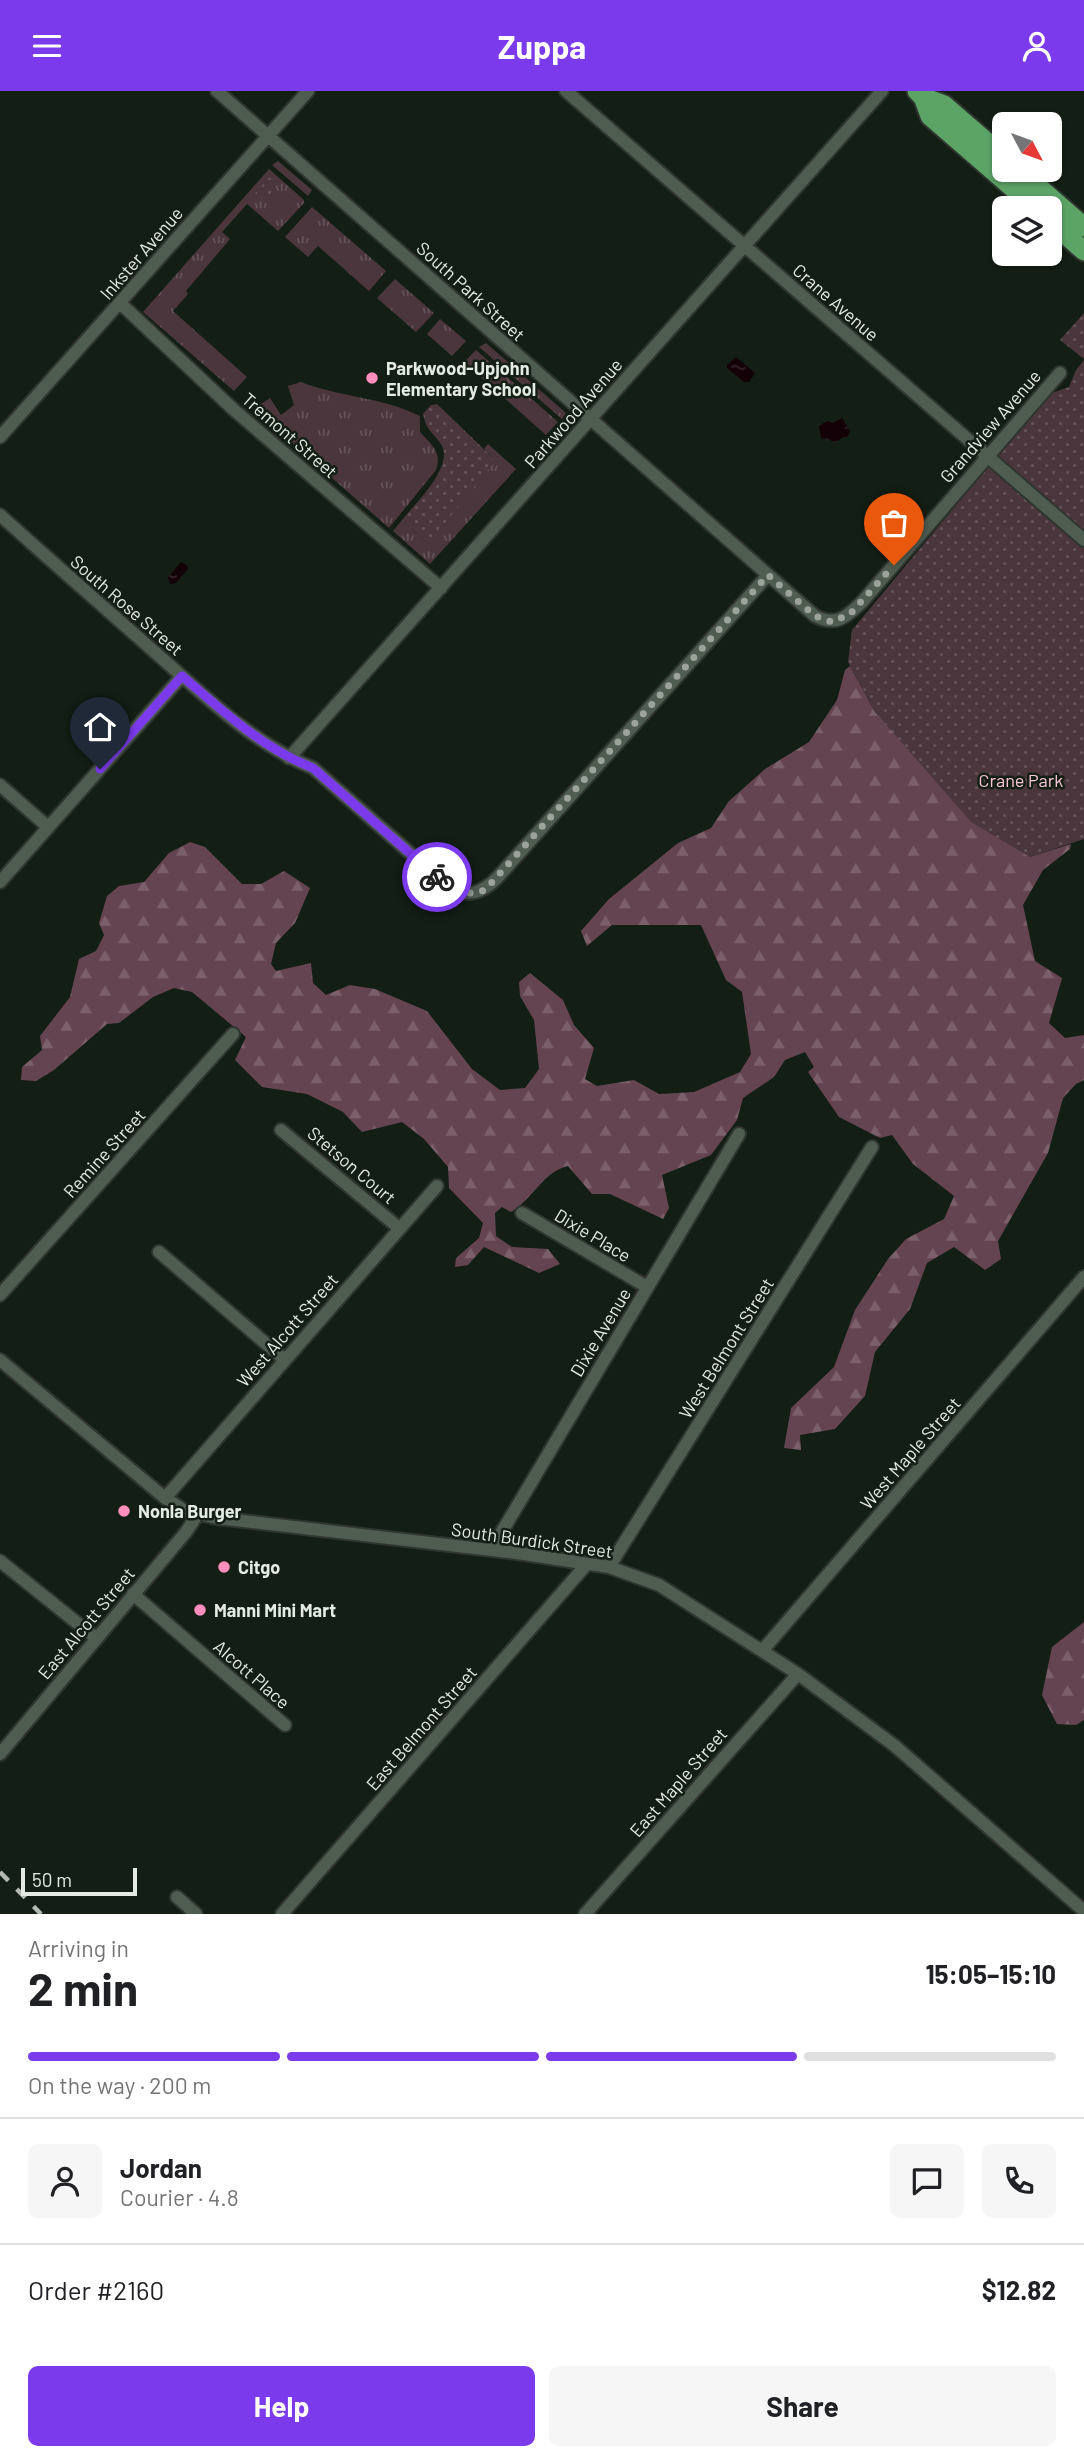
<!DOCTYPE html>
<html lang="en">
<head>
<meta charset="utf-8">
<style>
	:root { --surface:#fff; --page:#f6f6f6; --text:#202124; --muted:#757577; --line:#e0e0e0; --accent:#7c3aed }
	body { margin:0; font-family:Barlow,sans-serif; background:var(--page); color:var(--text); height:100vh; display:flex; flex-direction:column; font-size:26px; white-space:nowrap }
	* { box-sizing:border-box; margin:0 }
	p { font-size:23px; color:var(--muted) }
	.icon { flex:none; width:38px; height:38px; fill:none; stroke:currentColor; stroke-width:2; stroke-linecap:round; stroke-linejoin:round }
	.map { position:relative; height:1823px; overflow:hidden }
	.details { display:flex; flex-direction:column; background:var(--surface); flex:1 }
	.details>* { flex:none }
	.needle { width:46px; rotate:131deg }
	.fabs { position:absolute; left:992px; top:21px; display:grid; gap:14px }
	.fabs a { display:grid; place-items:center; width:70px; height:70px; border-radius:10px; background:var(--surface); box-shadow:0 2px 5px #0004; font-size:35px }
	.scale { position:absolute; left:21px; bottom:18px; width:116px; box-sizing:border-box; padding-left:7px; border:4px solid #e4ebe4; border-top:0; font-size:19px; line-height:24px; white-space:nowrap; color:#e4ebe4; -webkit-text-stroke:5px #131e14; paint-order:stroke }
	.pin { position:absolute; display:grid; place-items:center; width:60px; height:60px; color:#fff; margin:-72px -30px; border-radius:50% 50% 50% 0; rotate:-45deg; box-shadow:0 0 7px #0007 }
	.pin .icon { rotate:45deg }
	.courier { position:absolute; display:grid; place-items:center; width:70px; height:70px; margin:-35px; border:5px solid #7c3aed; border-radius:50%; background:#fff; color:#222; box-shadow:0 2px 9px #0007 }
	.headline em { font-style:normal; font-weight:700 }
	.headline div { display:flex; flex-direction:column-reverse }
	.headline { display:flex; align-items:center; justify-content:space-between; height:119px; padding:0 28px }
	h1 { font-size:46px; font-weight:700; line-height:52px }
	.bar { display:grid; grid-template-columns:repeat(4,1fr); gap:10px 7px; align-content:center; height:84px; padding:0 28px }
	.bar i { height:9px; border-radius:5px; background:var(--line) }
	.bar .on { background:var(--accent) }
	.bar p { grid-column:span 4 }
	.line { display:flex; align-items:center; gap:18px; padding:0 28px; border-top:2px solid var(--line) }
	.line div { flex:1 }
	.round { display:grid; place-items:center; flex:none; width:74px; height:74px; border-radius:10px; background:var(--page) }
	.action { display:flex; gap:14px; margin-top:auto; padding:14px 28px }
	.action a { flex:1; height:80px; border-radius:10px; background:var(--accent); color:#fff; font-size:28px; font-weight:700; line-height:80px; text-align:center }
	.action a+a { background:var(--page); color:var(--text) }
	header { display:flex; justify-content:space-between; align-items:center; height:91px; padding:0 28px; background:var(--accent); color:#fff; font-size:32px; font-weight:700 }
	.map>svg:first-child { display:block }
	.grass { fill:url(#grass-tufts) }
	.forest { fill:url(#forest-firs) }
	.park { fill:url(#park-dots) }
	.water { fill:url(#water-ripples) }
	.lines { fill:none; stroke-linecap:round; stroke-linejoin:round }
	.street-casing { stroke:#2f352f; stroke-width:16 }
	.primary-casing { stroke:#2f352f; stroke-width:23 }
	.street { stroke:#4f5c50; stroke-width:12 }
	.primary { stroke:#5ca366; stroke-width:19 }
	.rail { stroke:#b2bab3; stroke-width:4.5; stroke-dasharray:12 12; stroke-linecap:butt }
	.done { stroke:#9ba39b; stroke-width:7; stroke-dasharray:0 12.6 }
	.route { stroke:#7c3aed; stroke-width:9 }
	.poi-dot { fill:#fe8ebc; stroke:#131e14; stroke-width:2.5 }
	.labels { text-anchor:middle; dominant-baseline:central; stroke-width:5; stroke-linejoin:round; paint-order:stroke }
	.street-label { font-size:18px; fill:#e4ebe4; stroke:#131e14 }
	.poi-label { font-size:18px; font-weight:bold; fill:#e4ebe4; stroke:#131e14; text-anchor:start }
	.park-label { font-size:18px; fill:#fbc7da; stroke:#131e14 }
</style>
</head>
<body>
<header><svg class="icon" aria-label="menu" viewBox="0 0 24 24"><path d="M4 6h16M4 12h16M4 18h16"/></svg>Zuppa<svg class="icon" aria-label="person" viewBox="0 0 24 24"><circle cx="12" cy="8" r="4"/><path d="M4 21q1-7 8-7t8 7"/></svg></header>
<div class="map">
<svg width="1084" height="1823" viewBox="0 0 1084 1823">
	<defs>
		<pattern id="grass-tufts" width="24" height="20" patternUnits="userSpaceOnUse" patternTransform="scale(1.75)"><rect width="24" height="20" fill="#4b363e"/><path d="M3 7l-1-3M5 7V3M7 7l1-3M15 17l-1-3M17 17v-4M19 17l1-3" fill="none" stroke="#65535a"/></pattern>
		<pattern id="forest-firs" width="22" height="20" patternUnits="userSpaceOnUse" patternTransform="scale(1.75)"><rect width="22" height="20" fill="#654451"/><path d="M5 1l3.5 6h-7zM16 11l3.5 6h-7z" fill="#7b5f6a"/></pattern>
		<pattern id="park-dots" width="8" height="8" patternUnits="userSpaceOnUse" patternTransform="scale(1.75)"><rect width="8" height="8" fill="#4b363e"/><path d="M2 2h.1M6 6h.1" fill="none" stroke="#65535a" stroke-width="1.8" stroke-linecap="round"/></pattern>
		<pattern id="water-ripples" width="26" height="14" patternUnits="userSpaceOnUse" patternTransform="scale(1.75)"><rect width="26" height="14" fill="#140108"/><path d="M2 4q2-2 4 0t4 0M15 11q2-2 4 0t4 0" fill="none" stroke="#36262c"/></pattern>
	</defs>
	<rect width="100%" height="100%" fill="#131e14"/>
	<!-- grass -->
	<path class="grass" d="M278,70L312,99L308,105L272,74Z
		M269,78L304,109V112L278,140L247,113L222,141L230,148L186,200L188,203L173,220L247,286L234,300L143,221Z
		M312,116L386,180L369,200L318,155L308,166L285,146Z
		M395,188L434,222L416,241L377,207Z
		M440,228L466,250L452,265L427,243Z
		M486,252L566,322L562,328L479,256Z
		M476,259L558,331L546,344L464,271Z
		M301,291C339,306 382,306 420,325V341C432,354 442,361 436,379L389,437L258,322V315L270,307L281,324L294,314L288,295Z
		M488,353L516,378L430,473L393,440L402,429L427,452L492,366L484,358Z"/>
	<!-- forest -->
	<path class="forest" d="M850,575L875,621L1030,766L1071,753L1070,758L1043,779L1023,814L1035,870L1062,887L1049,932L1065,947L1084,944V989L1076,993L1063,1007L1048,1062L998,1150L1001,1168L985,1179L954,1156L927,1172L910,1218L875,1261L865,1305L835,1338L800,1344L801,1359L784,1357L791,1317L834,1276L855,1219L888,1168L906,1148L944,1128L954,1105L913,1073L892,1044L880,1047L839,1026L808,981L814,976L805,961L785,969L774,986L743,1007L737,1029L711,1064L662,1084L669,1117L663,1128L610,1103H592L568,1075C544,1080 532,1109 511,1121L502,1116L495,1122L496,1145L512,1156L548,1158L560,1173L539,1182L484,1156L468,1174L455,1176L456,1167L479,1147L483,1132L449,1097L448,1076L424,1048L402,1031L362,1041L343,1021L307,1003L262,996L235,969L246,946L192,901L174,897L153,906L119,932L107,933L54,979L36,990L21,989L22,976L42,959L40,945L70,906L79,868L96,860L104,844L99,832L107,805L119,795L144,791L169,762L190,751L205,756L242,793H261L284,780L310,797L295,832L276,852L271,873L276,880L311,872L313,892L326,904L350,894L375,898L427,920L472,978L500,999L525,997L539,978L534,929L520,905L519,891L530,882L563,909L574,934L594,957L585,988L597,995L634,989L659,1003L694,1001L740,981L751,963L742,901L726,889L701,834H612L587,855L581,840L609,808L678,752L711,737L729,710L765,678L809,651L837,609L845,579Z
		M1084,1531V1629L1076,1634L1057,1633L1042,1604L1052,1556Z"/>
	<!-- park -->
	<path class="park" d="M268,87H272L274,96L272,102L268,104L265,102L262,108H256L255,103Z
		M1084,222V268L1060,249Z
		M1084,269V748L1030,766L971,731L875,621L848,571L852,539L1049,303L1069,296L1076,279Z
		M437,313L492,366L493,373L428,453L402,429C415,413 453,377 442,355C434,341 427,342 423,323L431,314Z"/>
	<!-- water -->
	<path class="water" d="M736,266L755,282L749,291H744L727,277V274Z
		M842,327L850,340L847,346H843L836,351L821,347L819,335L827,330L833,332Z
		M181,471L187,474L188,478L176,492L170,493L168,486Z"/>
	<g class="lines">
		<!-- street casing -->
		<g class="street-casing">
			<path id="street" d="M217,0L815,525C837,536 846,526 862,511L1060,282
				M566,0L1084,449
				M120,212L233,318L441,497
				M0,346L308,0
				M0,424C52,471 105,517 157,563C205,605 253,653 313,677L450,797C469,807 483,801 497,787L768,484
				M289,667L882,0
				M0,694L48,736
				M0,791L182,585
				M281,1039L399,1137
				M522,1122L647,1196
				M159,1161L284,1268
				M0,1204L233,943
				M0,1269L165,1407L185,1420L217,1427L517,1462L609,1476L659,1494L798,1583L895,1655L1084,1820
				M165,1407L437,1095
				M491,1459L739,1043
				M0,1470L96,1547
				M609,1476L872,1056
				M133,1503L285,1634
				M762,1560L1084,1186
				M0,1663L186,1441L198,1423
				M177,1806L196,1823
				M282,1823L586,1474
				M585,1823L798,1583"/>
		</g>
		<!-- primary casing -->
		<g class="primary-casing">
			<path id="primary" d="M917,0L923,6L944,14L1004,66
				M923,6L930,25L1036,117
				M1019,79L1084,136
				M1050,130L1084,160"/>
		</g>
		<!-- street -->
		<use href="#street" class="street"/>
		<!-- primary -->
		<use href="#primary" class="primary"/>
		<!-- rail -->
		<path class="rail" d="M0,1781L41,1823"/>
	</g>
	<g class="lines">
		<!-- done -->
		<path class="done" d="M437,786C453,800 464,806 485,799L768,484L815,525L832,531L850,523L894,474"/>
		<!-- route -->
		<path class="route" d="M100,678L182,585C223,620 262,657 313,677L437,786"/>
	</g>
	<!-- markers -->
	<g class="poi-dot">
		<circle cx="372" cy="287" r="7"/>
		<circle cx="124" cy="1420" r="7"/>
		<circle cx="224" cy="1476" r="7"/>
		<circle cx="200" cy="1519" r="7"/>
	</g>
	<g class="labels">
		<!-- street labels -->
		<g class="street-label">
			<text transform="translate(141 162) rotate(-49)">Inkster Avenue</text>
			<text transform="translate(471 200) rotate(42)">South Park Street</text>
			<text transform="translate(836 211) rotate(41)">Crane Avenue</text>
			<text transform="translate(573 322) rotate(-49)">Parkwood Avenue</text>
			<text transform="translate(990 335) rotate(-49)">Grandview Avenue</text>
			<text transform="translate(290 344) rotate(41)">Tremont Street</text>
			<text transform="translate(127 514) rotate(41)">South Rose Street</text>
			<text transform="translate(104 1062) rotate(-48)">Remine Street</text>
			<text transform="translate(352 1074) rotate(40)">Stetson Court</text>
			<text transform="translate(593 1144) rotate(31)">Dixie Place</text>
			<text transform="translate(287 1239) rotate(-49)">West Alcott Street</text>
			<text transform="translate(600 1241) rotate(-59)">Dixie Avenue</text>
			<text transform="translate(726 1257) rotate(-58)">West Belmont Street</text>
			<text transform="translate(910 1362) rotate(-49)">West Maple Street</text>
			<text transform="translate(532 1449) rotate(8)">South Burdick Street</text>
			<text transform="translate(86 1532) rotate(-50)">East Alcott Street</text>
			<text transform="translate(252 1583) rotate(41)">Alcott Place</text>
			<text transform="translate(421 1637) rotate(-49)">East Belmont Street</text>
			<text transform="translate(678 1691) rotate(-49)">East Maple Street</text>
		</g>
		<!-- poi labels -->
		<g class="poi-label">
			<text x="386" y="277">Parkwood-Upjohn<tspan x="386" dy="21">Elementary School</tspan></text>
			<text x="138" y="1420">Nonla Burger</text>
			<text x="238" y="1476">Citgo</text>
			<text x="214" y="1519">Manni Mini Mart</text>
		</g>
		<!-- park labels -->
		<g class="park-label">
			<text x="1021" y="689">Crane Park</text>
		</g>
	</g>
</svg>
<div class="fabs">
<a><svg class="needle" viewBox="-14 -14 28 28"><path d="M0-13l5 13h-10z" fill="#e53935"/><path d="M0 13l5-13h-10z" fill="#757577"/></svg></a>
<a><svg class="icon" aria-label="layers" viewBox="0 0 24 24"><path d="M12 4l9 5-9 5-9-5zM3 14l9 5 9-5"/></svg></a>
</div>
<div class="scale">50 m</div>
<div class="pin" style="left:894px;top:474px;background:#ea580c"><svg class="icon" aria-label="bag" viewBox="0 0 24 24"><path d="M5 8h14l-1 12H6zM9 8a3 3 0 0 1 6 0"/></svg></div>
<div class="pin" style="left:100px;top:678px;background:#1f2937"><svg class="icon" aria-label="home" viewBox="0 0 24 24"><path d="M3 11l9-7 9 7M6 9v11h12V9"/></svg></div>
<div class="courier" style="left:437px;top:786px"><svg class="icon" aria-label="bike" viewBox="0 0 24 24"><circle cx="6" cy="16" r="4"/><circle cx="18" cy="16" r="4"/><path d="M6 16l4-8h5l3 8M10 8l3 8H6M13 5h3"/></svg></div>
</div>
<section class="details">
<div class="headline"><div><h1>2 min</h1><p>Arriving in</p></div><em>15:05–15:10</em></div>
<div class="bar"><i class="on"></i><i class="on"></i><i class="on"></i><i></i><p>On the way · 200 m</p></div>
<div class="line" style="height:126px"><a class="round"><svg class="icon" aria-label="person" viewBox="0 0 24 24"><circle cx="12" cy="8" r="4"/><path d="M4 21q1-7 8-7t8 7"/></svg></a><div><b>Jordan</b><p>Courier · 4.8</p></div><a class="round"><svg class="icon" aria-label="chat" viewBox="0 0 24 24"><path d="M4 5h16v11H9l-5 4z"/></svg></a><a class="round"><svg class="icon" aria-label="phone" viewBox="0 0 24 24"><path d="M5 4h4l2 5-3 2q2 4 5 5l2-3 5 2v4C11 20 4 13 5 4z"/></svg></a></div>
<div class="line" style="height:91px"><div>Order #2160</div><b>$12.82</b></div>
<div class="action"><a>Help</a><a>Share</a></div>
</section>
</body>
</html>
